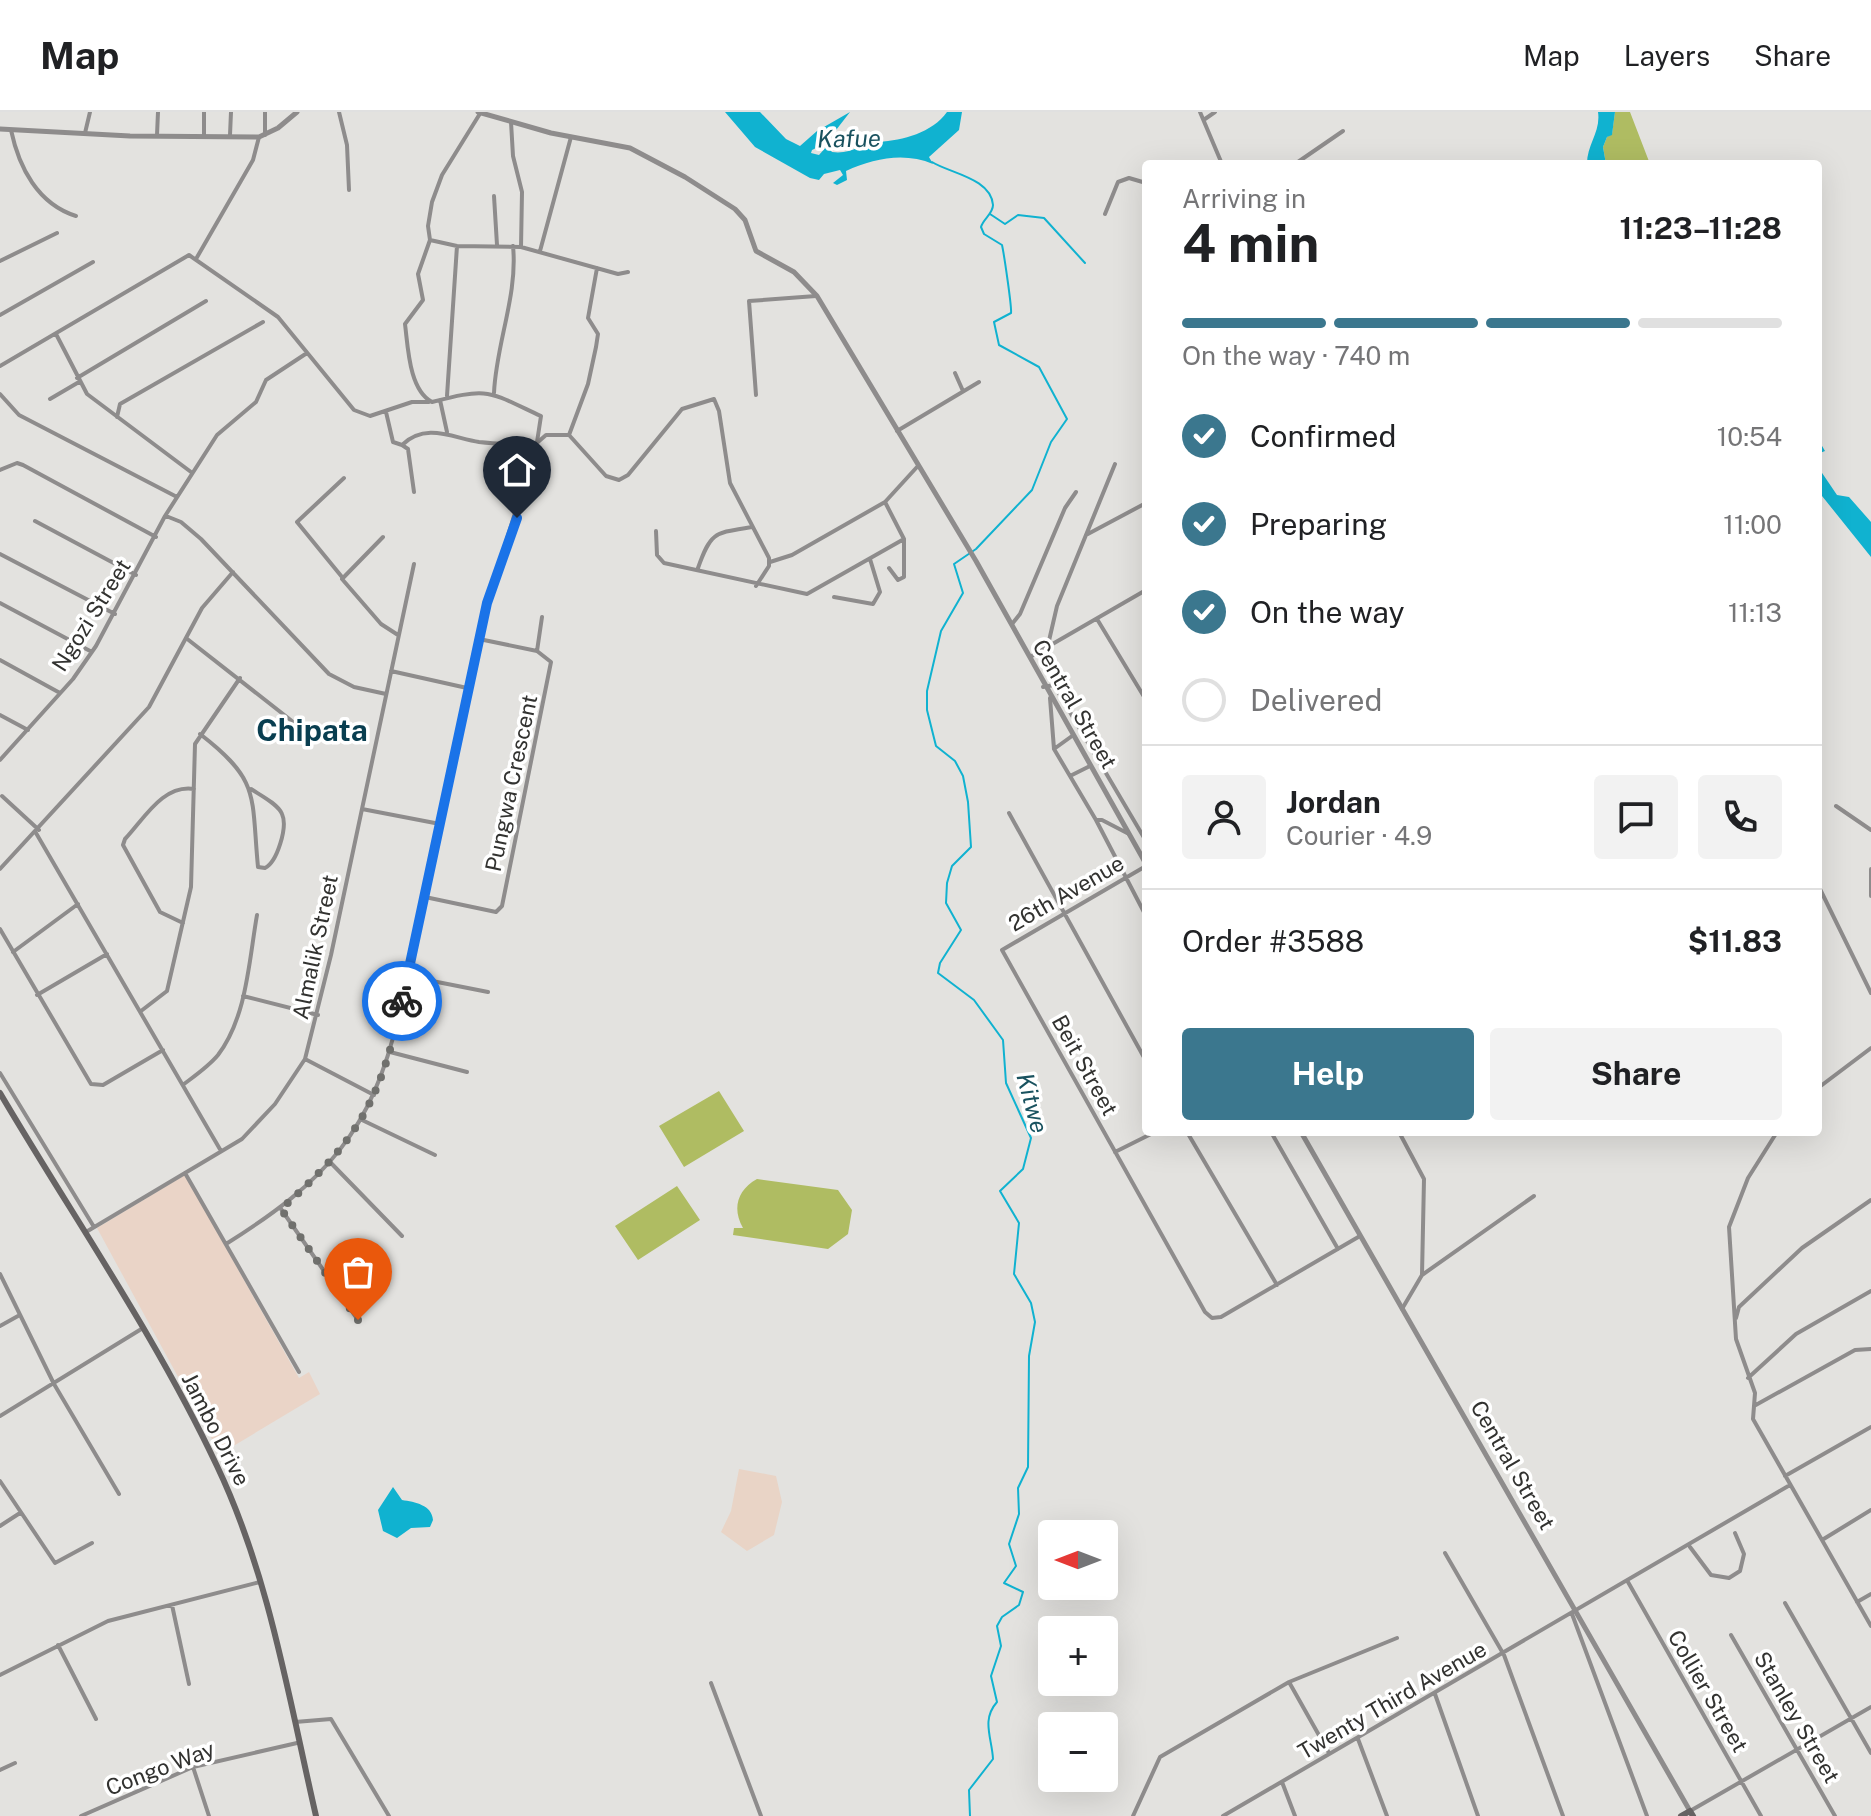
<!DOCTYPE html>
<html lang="en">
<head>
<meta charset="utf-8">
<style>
	:root { --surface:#fff; --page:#f2f2f2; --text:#202124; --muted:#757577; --line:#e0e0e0; --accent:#3b778e }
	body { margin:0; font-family:"Public Sans",sans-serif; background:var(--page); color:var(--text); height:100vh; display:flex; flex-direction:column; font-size:30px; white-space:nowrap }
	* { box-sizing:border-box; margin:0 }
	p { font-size:26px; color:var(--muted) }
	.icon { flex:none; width:44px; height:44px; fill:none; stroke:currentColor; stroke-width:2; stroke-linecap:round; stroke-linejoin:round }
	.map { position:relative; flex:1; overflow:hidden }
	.drawer { position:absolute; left:1142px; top:48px; width:680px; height:976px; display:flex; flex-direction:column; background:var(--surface); border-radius:8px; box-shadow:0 8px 32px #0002 }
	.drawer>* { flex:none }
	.needle { width:52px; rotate:270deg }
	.tools { position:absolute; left:1038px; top:1408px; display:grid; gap:16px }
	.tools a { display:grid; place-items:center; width:80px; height:80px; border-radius:8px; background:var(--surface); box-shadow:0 8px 32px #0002; font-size:40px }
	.pin { position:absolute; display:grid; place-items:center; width:68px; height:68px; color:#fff; margin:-82px -34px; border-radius:50% 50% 50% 0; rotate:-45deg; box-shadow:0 0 8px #0007 }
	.pin .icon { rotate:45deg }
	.courier { position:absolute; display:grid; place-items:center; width:80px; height:80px; margin:-40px; border:6px solid #1a73e8; border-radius:50%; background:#fff; color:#222; box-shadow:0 2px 10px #0007 }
	.head em { font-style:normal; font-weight:700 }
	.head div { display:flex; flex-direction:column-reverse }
	.head { display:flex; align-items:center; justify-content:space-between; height:136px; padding:0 40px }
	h1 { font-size:52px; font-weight:700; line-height:60px }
	.bar { display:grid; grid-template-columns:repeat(4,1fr); gap:12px 8px; align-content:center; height:96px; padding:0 40px }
	.bar i { height:10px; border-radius:6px; background:var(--line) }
	.bar .selected { background:var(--accent) }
	.bar p { grid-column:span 4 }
	.line { display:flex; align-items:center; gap:20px; padding:0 40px; border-top:2px solid var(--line) }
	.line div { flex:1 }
	.round { display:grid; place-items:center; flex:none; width:84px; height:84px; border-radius:8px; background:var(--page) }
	ol { padding:0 40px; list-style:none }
	li { display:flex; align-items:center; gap:24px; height:88px }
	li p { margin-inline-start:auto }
	li .icon { padding:8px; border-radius:50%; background:var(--accent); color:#fff; stroke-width:4 }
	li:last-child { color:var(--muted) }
	li i { width:44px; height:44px; border:4px solid var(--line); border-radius:50% }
	.cta { display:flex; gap:16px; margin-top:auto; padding:16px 40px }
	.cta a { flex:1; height:92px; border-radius:8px; background:var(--accent); color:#fff; font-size:32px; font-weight:700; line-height:92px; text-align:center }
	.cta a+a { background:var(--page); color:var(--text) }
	header { display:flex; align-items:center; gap:48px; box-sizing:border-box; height:112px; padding:0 40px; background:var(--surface); border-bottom:2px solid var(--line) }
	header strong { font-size:38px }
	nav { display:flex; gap:44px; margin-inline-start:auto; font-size:28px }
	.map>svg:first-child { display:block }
	.commercial { fill:#ead4c7 }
	.industrial { fill:#e9d4c6 }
	.green { fill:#afbc62 }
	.water { fill:#10b2d0 }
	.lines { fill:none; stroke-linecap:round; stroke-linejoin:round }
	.stream { stroke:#10b2d0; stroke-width:2 }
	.minor { stroke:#8e8c8c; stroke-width:4 }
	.tertiary { stroke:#8e8c8c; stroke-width:5 }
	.secondary { stroke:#666363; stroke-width:6 }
	.done { stroke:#70706d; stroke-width:8; stroke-dasharray:0 14.4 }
	.route { stroke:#1a73e8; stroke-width:10 }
	.labels { text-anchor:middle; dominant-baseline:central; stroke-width:7; stroke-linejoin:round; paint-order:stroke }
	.street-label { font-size:22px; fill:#323230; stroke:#fff }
	.water-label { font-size:24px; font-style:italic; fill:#19525f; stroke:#fff }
	.district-label { font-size:30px; font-weight:bold; fill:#093e50; stroke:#fff }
</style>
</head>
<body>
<header>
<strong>Map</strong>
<nav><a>Map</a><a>Layers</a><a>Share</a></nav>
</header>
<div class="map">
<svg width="1871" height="1704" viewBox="0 0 1871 1704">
	<rect width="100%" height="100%" fill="#e3e2df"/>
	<!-- commercial -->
	<path class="commercial" d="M185,1063L299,1266L309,1260L320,1282L220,1342L97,1116Z"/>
	<!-- industrial -->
	<path class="industrial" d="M739,1357L776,1364L782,1390L774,1423L747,1439L721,1420L731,1399Z"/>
	<!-- green -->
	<path class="green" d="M1615,0H1630L1650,52H1606L1603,35L1607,25L1612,22Z
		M719,979L744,1019L684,1055L659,1014Z
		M757,1067L838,1078L852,1098L848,1122L828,1137L733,1123L734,1116H743C732,1097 737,1078 757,1067Z
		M677,1074L700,1108L638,1148L615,1114Z"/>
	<!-- water -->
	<path class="water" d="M725,0H760L786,27L800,34L817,19L850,0L826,31L812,38L811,41L819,43L827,34L832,40C851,43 861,31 879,30C903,28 932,21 947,0H962L959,18L929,45L933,52C905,40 874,46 846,59L847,68L837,73L833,71L843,63L840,58L824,62L819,68L810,66L755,35Z
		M1598,0H1615L1612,23L1607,25L1603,35L1606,52H1587C1587,32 1601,20 1598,0Z
		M1818,327L1825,339L1820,341L1818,355L1837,383L1849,385L1871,410V445L1818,379Z
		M393,1375L402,1388C415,1390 432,1393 433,1408L430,1415L411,1416L397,1426L383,1419L378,1398Z"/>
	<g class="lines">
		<!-- stream -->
		<path class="stream" d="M932,50C949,61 991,66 993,93C993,102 983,107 981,115L984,122L1002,133C1004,142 1012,196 1011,201L994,210L999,233L1039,255L1067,307L1051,330L1032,378L976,437L954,452L963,481L941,519L927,579V598L936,634L955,649L963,664L968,690L971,735L952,754L947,771L946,791L961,818L940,851L938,861L974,888L1003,928L1006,971L1031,1026L1023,1057L1000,1079L1019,1111L1014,1162L1031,1191L1035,1210L1029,1244L1028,1355L1018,1376L1019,1402L1009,1432L1016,1454L1004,1471L1023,1480L1019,1493L1002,1505L997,1514L1001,1534L991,1564L997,1590C981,1608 992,1626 993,1647L969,1678L970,1704
			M990,102L1005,112L1018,103L1044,106L1085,151"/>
		<!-- minor -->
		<path class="minor" d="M339,0L347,33L349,78
			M1200,0L1222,52
			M1205,7L1215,0
			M511,10L513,44L522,80L521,135
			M11,18C19,56 38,92 76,104
			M85,21L90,0
			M157,23L158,0
			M204,23V0
			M230,23L231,0
			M265,23V0
			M1295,52L1343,19
			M494,84L497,133
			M1105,102L1118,70L1129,66L1146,71
			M430,128L457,134L521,135L618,162L628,160
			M540,139L571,25
			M196,147L253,48L259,25
			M0,149L57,121
			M0,203L93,150
			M56,222L87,282L191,360
			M0,254L189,143L278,205L354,298L370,304L412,290H429
			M955,261L963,279
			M77,266L206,189
			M494,281C496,232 518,183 513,134
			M0,282L19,303L177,385
			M756,283L749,189L816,184
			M447,284L457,134
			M50,287L79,270
			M440,288L447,320
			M386,300L393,330L402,333
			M117,305L120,292L263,210
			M897,319L979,270
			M569,323L606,364L619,368L628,363L682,297L714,287L719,299L730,371L769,446V454L756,474
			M569,323L588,272L596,235L598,222L588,206L597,156
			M538,330L546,323H569
			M0,358L17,351L23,353L156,425
			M414,380L408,337L402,333C426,310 453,326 479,330C498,332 517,333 536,334
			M166,404L181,410L201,427L329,562L354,575L386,582
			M35,409L136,463
			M656,419L657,443L664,451L807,482L904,427L885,390L917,355
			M1086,423L1146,391
			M383,425L342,467L381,512L398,523
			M0,442L115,502
			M770,450L792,443L885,390
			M698,456C711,419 715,421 752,415
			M889,456L898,468L904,465V427
			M342,465L297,410L344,366
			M834,485L873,492L880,480L870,447
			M0,491L92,540
			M1097,507L1146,588
			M1012,512L1020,502L1065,396L1076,380
			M186,526L297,613
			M1048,533L1057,494L1115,352
			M537,539L542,505
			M1030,545L1146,478
			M0,548L60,581
			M391,559L467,576
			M1043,575L1054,573L1146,729
			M1050,586L1054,637L1096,708
			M0,603L28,618
			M200,622C261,669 251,683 258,755L265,756C277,750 288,715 282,702C278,692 260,683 251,677
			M1054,637L1072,624
			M0,648L73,567L96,534L165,404L217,323L256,290L266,268L307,241
			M1070,664L1090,654
			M2,684L39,718
			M1836,694L1871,718
			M362,697L440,712
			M1009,701L1146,949
			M36,721L221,1039
			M1129,722L1102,708H1096L1146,804
			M1146,754L1002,838L1205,1200L1212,1206L1221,1205L1360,1124
			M0,757L149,595L202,496L233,460
			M1871,757V784
			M1818,773L1871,881
			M425,785L496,800L502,794L551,550L537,539L479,527
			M183,811L160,800L123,733L125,727C144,707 163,672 194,677
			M0,817L91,972L103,973L163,938
			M13,840L78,792
			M407,864L488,880
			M37,883L107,842
			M243,884L318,903
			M141,899L167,879L191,775L195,632L240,566
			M390,940L467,960
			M305,947L374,983
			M0,961L94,1115
			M184,972C196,963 209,954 218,943C247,905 249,848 257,803
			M1818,976L1871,936
			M362,1008L435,1043
			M1187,1020L1277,1173
			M1271,1020L1338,1137
			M1399,1020L1424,1067L1422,1163
			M1777,1020L1748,1066L1729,1115L1736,1227L1755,1281L1753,1307L1871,1514
			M1115,1040L1155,1020
			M331,1051L402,1124
			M185,1061L299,1260
			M281,1097L358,1208
			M86,1120L242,1027L275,992L305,947L331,843L414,452
			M226,1132C326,1069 372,1020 399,902L487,491L537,330L541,304C487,279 490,275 432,290C409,278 408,235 405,212L423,188L418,162L430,128L428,114L432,90L442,63L481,0
			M0,1162L54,1272L119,1382
			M1402,1197L1422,1163L1534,1084
			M1736,1206L1739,1195L1802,1136L1871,1088
			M0,1214L18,1204
			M1748,1266L1796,1222L1871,1179
			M1754,1294L1855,1238L1871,1237
			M0,1304L143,1216
			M1785,1364L1871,1315
			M0,1369L55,1451L92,1431
			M0,1414L20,1401
			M1822,1428L1871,1398
			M1690,1435L1711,1463L1729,1466L1740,1459L1744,1442L1735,1421
			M1445,1441L1504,1543L1563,1704
			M1628,1470L1761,1704
			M1857,1490L1871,1482
			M1785,1491L1871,1641
			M172,1493L189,1572
			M1572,1502L1647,1704
			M1731,1523L1835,1704
			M58,1533L96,1607
			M0,1563L108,1509L260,1470
			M1289,1570L1329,1641
			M711,1571L761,1704
			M1435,1582L1478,1704
			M295,1610L331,1607L389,1704
			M1358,1627L1387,1704
			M193,1655L209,1704
			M0,1658L15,1651
			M1282,1670L1295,1704
			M1690,1699L1871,1595
			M81,1704L193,1655L297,1631
			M1133,1704L1160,1645L1289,1570L1397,1526
			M1223,1704L1790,1373"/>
		<!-- tertiary -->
		<path class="tertiary" d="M478,0L551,21L630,36L685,65L735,97L745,108L756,139L794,160L817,184L976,449L1146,752
			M0,17L130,24L259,25L278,16L297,0
			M1301,1020L1690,1699"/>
		<!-- secondary -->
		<path class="secondary" d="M0,981C73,1105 156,1224 217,1354C269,1463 289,1587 316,1704
			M1681,1704L1690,1699L1693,1704"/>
	</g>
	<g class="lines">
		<!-- done -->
		<path class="done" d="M358,1208L281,1097C357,1029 381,989 402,889"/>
		<!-- route -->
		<path class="route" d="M402,889L487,491L517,406"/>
	</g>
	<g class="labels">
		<!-- street labels -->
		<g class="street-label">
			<text transform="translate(91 503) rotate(-58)">Ngozi Street</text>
			<text transform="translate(1075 592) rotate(60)">Central Street</text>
			<text transform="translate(511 671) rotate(-78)">Pungwa Crescent</text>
			<text transform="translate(1066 781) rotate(-30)">26th Avenue</text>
			<text transform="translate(315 835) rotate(-78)">Almalik Street</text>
			<text transform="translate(1085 953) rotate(61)">Beit Street</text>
			<text transform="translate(216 1317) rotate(63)">Jambo Drive</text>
			<text transform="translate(1513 1353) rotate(60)">Central Street</text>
			<text transform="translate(1708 1579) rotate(60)">Collier Street</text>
			<text transform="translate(1392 1588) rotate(-30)">Twenty Third Avenue</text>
			<text transform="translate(1797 1605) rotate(60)">Stanley Street</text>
			<text transform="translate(160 1656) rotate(-21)">Congo Way</text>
		</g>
		<!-- water labels -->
		<g class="water-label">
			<text transform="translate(849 26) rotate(-1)">Kafue</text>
			<text transform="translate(1033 991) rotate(75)">Kitwe</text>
		</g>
		<!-- district labels -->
		<g class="district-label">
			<text x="312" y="618">Chipata</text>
		</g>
	</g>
</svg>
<div class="tools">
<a><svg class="needle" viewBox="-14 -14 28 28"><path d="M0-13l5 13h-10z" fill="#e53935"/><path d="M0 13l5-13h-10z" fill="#757577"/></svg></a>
<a>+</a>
<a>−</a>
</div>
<div class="pin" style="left:358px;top:1208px;background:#ea580c"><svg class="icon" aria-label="bag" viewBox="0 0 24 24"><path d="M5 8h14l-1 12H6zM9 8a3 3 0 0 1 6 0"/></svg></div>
<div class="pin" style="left:517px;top:406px;background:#1f2937"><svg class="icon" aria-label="home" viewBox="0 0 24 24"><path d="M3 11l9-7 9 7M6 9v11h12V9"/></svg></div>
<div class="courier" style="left:402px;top:889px"><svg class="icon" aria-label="bike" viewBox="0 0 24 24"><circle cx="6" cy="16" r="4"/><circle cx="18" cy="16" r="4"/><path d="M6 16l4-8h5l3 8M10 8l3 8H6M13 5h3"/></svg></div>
<section class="drawer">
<div class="head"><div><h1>4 min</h1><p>Arriving in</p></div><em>11:23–11:28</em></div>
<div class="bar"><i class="selected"></i><i class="selected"></i><i class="selected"></i><i></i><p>On the way · 740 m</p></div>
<ol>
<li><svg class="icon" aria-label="check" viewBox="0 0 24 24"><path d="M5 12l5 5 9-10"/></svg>Confirmed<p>10:54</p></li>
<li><svg class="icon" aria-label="check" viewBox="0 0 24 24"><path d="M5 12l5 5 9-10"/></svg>Preparing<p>11:00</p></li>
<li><svg class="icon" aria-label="check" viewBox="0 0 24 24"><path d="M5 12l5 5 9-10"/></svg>On the way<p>11:13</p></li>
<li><i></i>Delivered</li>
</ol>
<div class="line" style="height:144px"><a class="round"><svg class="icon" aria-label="person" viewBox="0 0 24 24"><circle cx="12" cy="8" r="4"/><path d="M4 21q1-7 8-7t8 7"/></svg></a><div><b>Jordan</b><p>Courier · 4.9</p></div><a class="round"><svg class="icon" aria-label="chat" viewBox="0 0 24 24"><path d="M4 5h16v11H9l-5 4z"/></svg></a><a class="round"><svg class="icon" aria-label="phone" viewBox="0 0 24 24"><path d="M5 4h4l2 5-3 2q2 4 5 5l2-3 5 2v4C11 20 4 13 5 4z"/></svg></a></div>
<div class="line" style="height:104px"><div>Order #3588</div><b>$11.83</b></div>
<div class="cta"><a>Help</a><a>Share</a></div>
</section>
</div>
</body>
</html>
